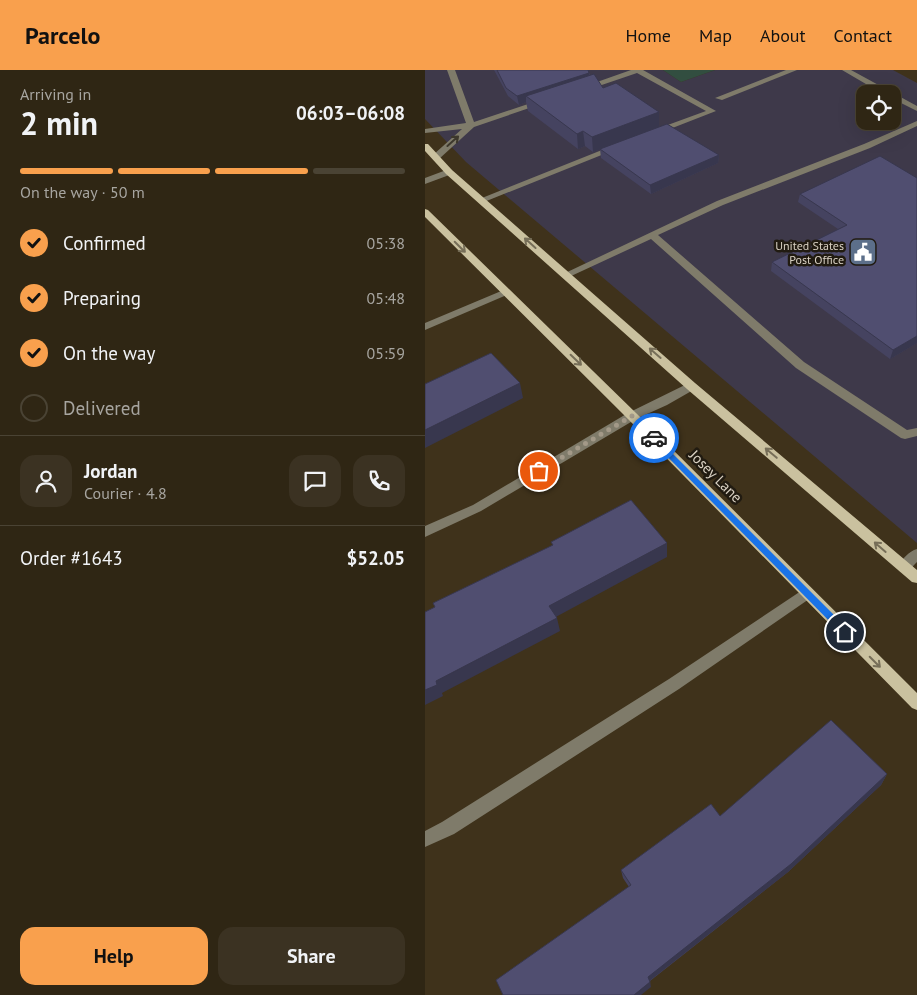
<!DOCTYPE html>
<html lang="en">
<head>
<meta charset="utf-8">
<style>
	:root { --surface:#2f2614; --page:#3b3222; --text:#f1f3f6; --muted:#a7a5a0; --line:#4a4334; --accent:#f9a04d }
	body { margin:0; font-family:"PT Sans",sans-serif; background:var(--page); color:var(--text); height:100vh; display:flex; flex-direction:column; font-size:19px; white-space:nowrap }
	* { box-sizing:border-box; margin:0 }
	p { font-size:16px; color:var(--muted) }
	.icon { flex:none; width:28px; height:28px; fill:none; stroke:currentColor; stroke-width:2; stroke-linecap:round; stroke-linejoin:round }
	.map { position:relative; flex:1; overflow:hidden }
	.drawer { display:flex; flex-direction:column; background:var(--surface); width:425px }
	.drawer>* { flex:none }
	.tools { position:absolute; left:431px; top:15px; display:grid; gap:10px }
	.tools a { display:grid; place-items:center; width:45px; height:45px; border-radius:10px; background:var(--surface); box-shadow:0 5px 20px #0002,0 0 0 1px var(--line); font-size:25px }
	.pin { position:absolute; display:grid; place-items:center; width:42px; height:42px; color:#fff; margin:-21px; border:2px solid #fff; border-radius:50%; box-shadow:0 1px 5px #0007 }
	.courier { position:absolute; display:grid; place-items:center; width:50px; height:50px; margin:-25px; border:4px solid #1a73e8; border-radius:50%; background:#fff; color:#222; box-shadow:0 1px 6px #0007 }
	.overview em { font-style:normal; font-weight:700 }
	.overview div { display:flex; flex-direction:column-reverse }
	.overview { display:flex; align-items:center; justify-content:space-between; height:85px; padding:0 20px }
	h1 { font-size:32px; font-weight:700; line-height:38px }
	.bar { display:grid; grid-template-columns:repeat(4,1fr); gap:8px 5px; align-content:center; height:60px; padding:0 20px }
	.bar i { height:6px; border-radius:4px; background:var(--line) }
	.bar .active { background:var(--accent) }
	.bar p { grid-column:span 4 }
	.line { display:flex; align-items:center; gap:12px; padding:0 20px; border-top:1px solid var(--line) }
	.line div { flex:1 }
	.round { display:grid; place-items:center; flex:none; width:52px; height:52px; border-radius:15px; background:var(--page) }
	ol { padding:0 20px; list-style:none }
	li { display:flex; align-items:center; gap:15px; height:55px }
	li p { margin-inline-start:auto }
	li .icon { padding:5px; border-radius:50%; background:var(--accent); color:#111; stroke-width:4 }
	li:last-child { color:var(--muted) }
	li i { width:28px; height:28px; border:2px solid var(--line); border-radius:50% }
	.action { display:flex; gap:10px; margin-top:auto; padding:10px 20px }
	.action a { flex:1; height:58px; border-radius:15px; background:var(--accent); color:#111; font-size:20px; font-weight:700; line-height:58px; text-align:center }
	.action a+a { background:var(--page); color:var(--text) }
	header { display:flex; align-items:center; gap:30px; box-sizing:border-box; height:70px; padding:0 25px; background:var(--accent); color:#111 }
	header strong { font-size:24px }
	nav { display:flex; gap:28px; margin-inline-start:auto; font-size:18px }
	main { display:flex; flex:1; min-height:0 }
	.map>svg:first-child { display:block }
	.commercial { fill:#3e394a; fill-rule:evenodd }
	.green { fill:#324e40 }
	.lines { fill:none; stroke-linecap:round; stroke-linejoin:round }
	.minor { fill:#7f7b6a; fill-rule:evenodd }
	.major { fill:#cac19f; fill-rule:evenodd }
	.wall { fill:#454360 }
	.shaded-wall { fill:#38374e }
	.building { fill:#504e70; stroke:#38374e }
	.oneway { stroke:#3d382c }
	.oneway2 { stroke:#766e58 }
	.route { fill:#1a73e8 }
	.done { stroke:#a39988; stroke-width:5; stroke-dasharray:0 9 }
	.labels { text-anchor:middle; dominant-baseline:central; stroke-width:5; stroke-linejoin:round; paint-order:stroke }
	.far-poi-label { font-size:12px; fill:#d9d1c3; stroke:#211b11; text-anchor:end }
	.street-label { font-size:15px; fill:#d9d1c3; stroke:#211b11 }
</style>
</head>
<body>
<header>
<strong>Parcelo</strong>
<nav><a>Home</a><a>Map</a><a>About</a><a>Contact</a></nav>
</header>
<main>
<section class="drawer">
<div class="overview"><div><h1>2 min</h1><p>Arriving in</p></div><em>06:03–06:08</em></div>
<div class="bar"><i class="active"></i><i class="active"></i><i class="active"></i><i></i><p>On the way · 50 m</p></div>
<ol>
<li><svg class="icon" aria-label="check" viewBox="0 0 24 24"><path d="M5 12l5 5 9-10"/></svg>Confirmed<p>05:38</p></li>
<li><svg class="icon" aria-label="check" viewBox="0 0 24 24"><path d="M5 12l5 5 9-10"/></svg>Preparing<p>05:48</p></li>
<li><svg class="icon" aria-label="check" viewBox="0 0 24 24"><path d="M5 12l5 5 9-10"/></svg>On the way<p>05:59</p></li>
<li><i></i>Delivered</li>
</ol>
<div class="line" style="height:90px"><a class="round"><svg class="icon" aria-label="person" viewBox="0 0 24 24"><circle cx="12" cy="8" r="4"/><path d="M4 21q1-7 8-7t8 7"/></svg></a><div><b>Jordan</b><p>Courier · 4.8</p></div><a class="round"><svg class="icon" aria-label="chat" viewBox="0 0 24 24"><path d="M4 5h16v11H9l-5 4z"/></svg></a><a class="round"><svg class="icon" aria-label="phone" viewBox="0 0 24 24"><path d="M5 4h4l2 5-3 2q2 4 5 5l2-3 5 2v4C11 20 4 13 5 4z"/></svg></a></div>
<div class="line" style="height:65px"><div>Order #1643</div><b>$52.05</b></div>
<div class="action"><a>Help</a><a>Share</a></div>
</section>
<div class="map">
<svg width="492" height="925" viewBox="0 0 492 925">
	<rect width="100%" height="100%" fill="#3f321b"/>
	<!-- commercial -->
	<path class="commercial" d="M0,0H238L256,12L290,0H468L492,13V473L41,92L0,49ZM440,24H468V51H440Z"/>
	<!-- green -->
	<path class="green" d="M238,0H290L256,12Z"/>
	<g class="lines">
		<!-- minor -->
		<path class="minor" d="M22,0H30L49,52L115,30L122,32L49,57L14,89H8V85L37,59L0,63V59L41,53Z
			M206,0H218L291,41L232,64H229V60L281,41L212,3L162,20L155,18Z
			M361,0H372L297,30L290,28Z
			M417,0H426L492,36V41L468,29V24H458Z
			M492,51V56L445,78L298,135L233,165L379,292L482,360L492,358V366L480,369L476,368L371,298L226,169L144,207H138L136,205L292,131L439,74Z
			M187,76L194,78L59,132H53L52,130Z
			M24,99L27,100V104L0,114V108Z
			M81,219L86,222L84,224L0,260V253Z
			M266,312L271,316L270,319L242,335L211,349L56,441L0,467V456L48,435L203,343Z
			M492,479V492C486,498 483,504 474,501L473,497C476,490 484,481 492,479Z
			M382,517L387,519L389,523L387,527L254,619L29,764L0,777V761L17,752L244,609Z"/>
		<!-- major -->
		<path class="major" d="M0,74H3L27,100L270,313L492,500V513L487,512L262,319L21,104L0,81Z
			M0,139L3,140L211,343L492,623V640L487,638L203,349L0,147Z"/>
	</g>
	<!-- wall -->
	<path class="wall" d="M69,0H163L164,3L165,5L178,18L234,42V57L294,85L293,93L226,124L176,88L175,79L168,82L160,76L153,79L103,41L101,32L94,35L83,26Z
		M492,108V273L465,289L346,201L347,192L413,159L373,132L375,124Z
		M462,704L456,715L363,802L225,911L226,917L204,817L198,808L196,800L295,746Z"/>
	<!-- shaded-wall -->
	<path class="shaded-wall" d="M164,3L165,11L101,26V32L94,35L92,26Z
		M234,42V57L168,82L167,67Z
		M158,61L160,76L153,79L152,64Z
		M294,85L293,93L226,124L225,115Z
		M492,266V273L465,289L468,280Z
		M95,313L98,328L0,378V360Z
		M242,473V487L127,549L124,536Z
		M132,548L135,561L17,623L18,626L0,635V620L11,611Z
		M462,704L456,715L363,802L223,912V907Z
		M225,912L226,917L216,925H209Z"/>
	<!-- building -->
	<path class="building" d="M72,0H163L164,3L92,26L81,18Z
		M169,4L178,18L191,13L234,42L167,67L158,61L152,64L101,26Z
		M242,54L294,85L225,115L175,79Z
		M455,86L492,108V266L468,280L347,192L422,155L375,124Z
		M66,283L95,313L0,360V314Z
		M206,430L242,473L124,536L132,548L11,611L12,615L0,620V542L10,537L8,533L128,475L126,472Z
		M406,650L462,704L366,794L223,907L225,912L209,925H78L71,910L206,815L196,800L286,734L295,746Z"/>
	<!-- one-way arrows -->
	<defs><path id="oneway-shaft" d="M-6 0H5M1.5-3L5.5 0L1.5 3" fill="none" stroke-width="1.6" stroke-linecap="round" stroke-linejoin="round" transform="scale(1.25)"/></defs>
	<use class="oneway" href="#oneway-shaft" transform="translate(28 71) rotate(-42)"/>
	<g class="oneway2">
		<use href="#oneway-shaft" transform="translate(105 173) rotate(-138)"/>
		<use href="#oneway-shaft" transform="translate(35 177) rotate(45)"/>
		<use href="#oneway-shaft" transform="translate(230 283) rotate(-139)"/>
		<use href="#oneway-shaft" transform="translate(151 290) rotate(44)"/>
		<use href="#oneway-shaft" transform="translate(346 383) rotate(-140)"/>
		<use href="#oneway-shaft" transform="translate(455 477) rotate(-139)"/>
		<use href="#oneway-shaft" transform="translate(450 592) rotate(45)"/>
	</g>
	<!-- route -->
	<path class="route" d="M229,365L423,559V564H417L226,370V366Z"/>
	<g class="lines">
		<!-- done -->
		<path class="done" d="M114,401L207,346L229,368"/>
	</g>
	<!-- icons -->
	<defs>
		<g id="civic-square" transform="scale(1.4375)"><rect x="-9" y="-9" width="18" height="18" rx="4" fill="#5c6f8a" stroke="#211b11"/><path d="M-.6-6.5H3V-4.5H.6V-3L4-1V1h2V6H-6V1h2V-1L-.6-3ZM-1.2 2.5V6h2.4V2.5Z" fill="#fff"/></g>
	</defs>
	<g fill-rule="evenodd">
		<use href="#civic-square" x="438" y="182"/>
	</g>
	<g class="labels">
		<!-- far-poi labels -->
		<g class="far-poi-label">
			<text x="419" y="175">United States<tspan x="419" dy="14">Post Office</tspan></text>
		</g>
		<!-- street labels -->
		<g class="street-label">
			<text transform="translate(291 406) rotate(45)">Josey Lane</text>
		</g>
	</g>
</svg>
<div class="tools">
<a><svg class="icon" aria-label="locate" viewBox="0 0 24 24"><circle cx="12" cy="12" r="6"/><path d="M12 2v4M12 18v4M2 12h4M18 12h4"/></svg></a>
</div>
<div class="pin" style="left:114px;top:401px;background:#ea580c"><svg class="icon" aria-label="bag" viewBox="0 0 24 24"><path d="M5 8h14l-1 12H6zM9 8a3 3 0 0 1 6 0"/></svg></div>
<div class="pin" style="left:420px;top:562px;background:#1f2937"><svg class="icon" aria-label="home" viewBox="0 0 24 24"><path d="M3 11l9-7 9 7M6 9v11h12V9"/></svg></div>
<div class="courier" style="left:229px;top:368px"><svg class="icon" aria-label="car" viewBox="0 0 24 24"><path d="M5 17H2v-5l4-1 3-4h7l3 4 3 1v5h-3M9 17h6M6 11h13"/><circle cx="7" cy="17" r="2"/><circle cx="17" cy="17" r="2"/></svg></div>
</div>
</main>
</body>
</html>
